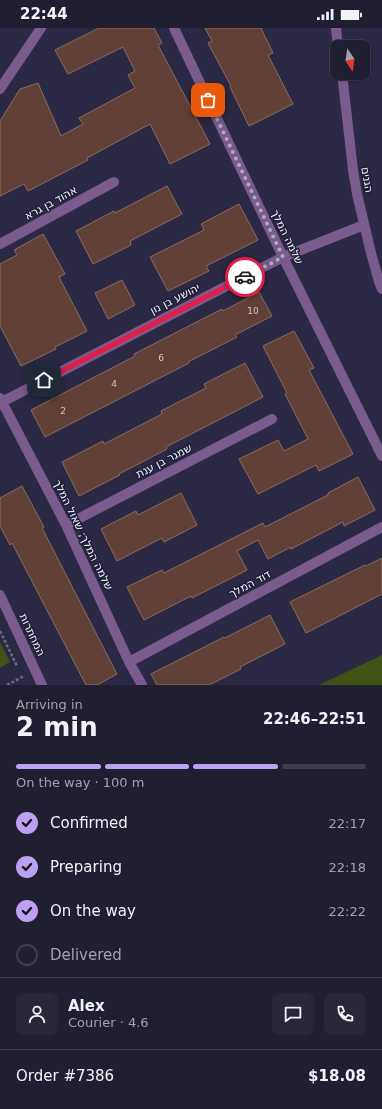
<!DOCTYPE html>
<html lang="en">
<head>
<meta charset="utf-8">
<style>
	:root { --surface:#201f32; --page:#28273a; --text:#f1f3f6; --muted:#a2a2ac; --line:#3d3d4d; --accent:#bca0f2 }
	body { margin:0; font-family:"DejaVu Sans",Heebo,sans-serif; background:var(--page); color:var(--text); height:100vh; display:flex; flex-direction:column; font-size:15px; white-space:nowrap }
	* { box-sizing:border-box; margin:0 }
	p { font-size:13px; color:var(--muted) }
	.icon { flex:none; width:22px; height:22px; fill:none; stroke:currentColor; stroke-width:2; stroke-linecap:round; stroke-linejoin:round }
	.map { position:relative; height:657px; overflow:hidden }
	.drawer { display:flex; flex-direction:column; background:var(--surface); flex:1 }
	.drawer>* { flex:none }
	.needle { width:26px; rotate:167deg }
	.fabs { position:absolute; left:330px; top:12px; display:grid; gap:8px }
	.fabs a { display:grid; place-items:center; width:40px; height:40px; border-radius:8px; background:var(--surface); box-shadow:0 1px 3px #0004,0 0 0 1px var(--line); font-size:20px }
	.pin { position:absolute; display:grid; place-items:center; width:34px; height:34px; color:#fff; margin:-17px; border-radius:8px; box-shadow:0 2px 6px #0006 }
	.courier { position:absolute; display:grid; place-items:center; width:40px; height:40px; margin:-20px; border:3px solid #e11d48; border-radius:50%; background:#fff; color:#222; box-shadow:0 1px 5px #0007 }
	.overview em { font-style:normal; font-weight:700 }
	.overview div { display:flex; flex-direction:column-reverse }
	.overview { display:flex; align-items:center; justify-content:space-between; height:68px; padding:0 16px }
	h1 { font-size:26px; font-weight:700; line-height:30px }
	.bar { display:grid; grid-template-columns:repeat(4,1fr); gap:6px 4px; align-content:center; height:48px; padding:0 16px }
	.bar i { height:5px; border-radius:3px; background:var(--line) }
	.bar .active { background:var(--accent) }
	.bar p { grid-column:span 4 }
	.line { display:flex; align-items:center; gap:10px; padding:0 16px; border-top:1px solid var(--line) }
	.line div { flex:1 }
	.round { display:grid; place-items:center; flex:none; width:42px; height:42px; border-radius:8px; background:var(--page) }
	ol { padding:0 16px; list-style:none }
	li { display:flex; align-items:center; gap:12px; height:44px }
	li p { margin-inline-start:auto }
	li .icon { padding:4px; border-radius:50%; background:var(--accent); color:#111; stroke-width:4 }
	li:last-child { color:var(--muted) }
	li i { width:22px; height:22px; border:2px solid var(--line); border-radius:50% }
	.status { display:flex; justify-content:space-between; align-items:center; height:28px; padding:0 20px; background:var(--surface); direction:ltr }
	.status svg { height:11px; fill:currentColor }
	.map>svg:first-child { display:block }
	.green { fill:#415216 }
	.building { fill:#604036; stroke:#8d6a5f }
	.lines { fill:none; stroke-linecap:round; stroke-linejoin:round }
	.path { stroke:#6c6b80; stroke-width:2.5; stroke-dasharray:3 2; stroke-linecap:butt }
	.street { stroke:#795b8d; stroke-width:10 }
	.done { stroke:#aeadbd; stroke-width:4; stroke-dasharray:0 7.2 }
	.route { stroke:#e11d48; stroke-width:5 }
	.labels { text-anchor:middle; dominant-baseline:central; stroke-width:3; stroke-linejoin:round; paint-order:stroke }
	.number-label { font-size:9px; fill:#cfc7cc }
	.street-label { font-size:11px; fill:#f4f4fe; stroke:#211f38 }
</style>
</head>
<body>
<div class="status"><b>22:44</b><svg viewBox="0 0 49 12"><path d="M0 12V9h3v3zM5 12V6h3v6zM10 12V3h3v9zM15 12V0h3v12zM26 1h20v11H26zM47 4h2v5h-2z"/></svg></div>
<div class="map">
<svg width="382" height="657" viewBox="0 0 382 657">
	<rect width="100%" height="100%" fill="#2b2943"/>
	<!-- green -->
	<path class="green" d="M0,614L10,634L0,640Z
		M382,627V657H319Z"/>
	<!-- building -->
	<path class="building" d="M99,0H154L162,15L158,17L210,116L170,136L150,96L87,130L88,132L28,163L24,156L0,168V93L20,61L38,55L61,108L83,96L79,90L135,60L128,47L135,43L123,19L68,46L55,22Z
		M205,0H261L273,25L268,27L293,76L249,98L230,59L231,58L208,15L212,13Z
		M167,158L182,186L130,213L131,217L93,236L76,203L114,183L115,185Z
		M239,176L258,212L206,238L209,243L168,263L150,229L204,202L201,196Z
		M43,206L65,246L59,249L87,303L55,319L56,321L21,338L0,298V236L17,227L14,222Z
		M122,252L135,277L108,291L95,265Z
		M259,264L272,288L235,307L237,309L188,334L189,335L45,409L31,382L135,328L134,326L222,281L223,283Z
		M294,303L314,340L309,342L353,426L319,443L316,437L258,466L239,431L278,412L284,423L308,411L285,366L287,365L263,318Z
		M245,335L263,369L166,419L167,421L119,446L120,447L79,468L62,434L103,413L104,416L162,386L161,383L206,360L204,356Z
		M358,449L375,482L344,498L343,494L291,521V519L268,531L258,512L237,523L247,542L192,570L191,568L144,592L127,559L162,542L164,545L263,495L265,499L328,467V465Z
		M22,458L44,499L42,500L117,646L97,657H86L12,515L10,517L0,498V470Z
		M181,465L197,497L164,514L162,510L117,533L101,501L136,483L138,487Z
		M382,530V566L306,605L290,574L365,537L366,538Z
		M270,587L285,616L240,639L241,641L209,657H157L151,646L224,609L225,610Z"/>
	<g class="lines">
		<!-- path -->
		<path class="path" d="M0,603L17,638
			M7,657L24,648"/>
		<!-- street -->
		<path class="street" d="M174,0L283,229L382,428
			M336,0L338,19
			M342,45L353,142L357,166L371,225L379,254L382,261
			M0,61L41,0
			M0,216L114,154
			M0,370L66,497L129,634L142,657
			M0,375L283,229L364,197
			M66,497L272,391
			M0,567L42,657
			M129,634L382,499"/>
	</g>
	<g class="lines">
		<!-- done -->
		<path class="done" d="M208,72L283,229L245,249"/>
		<!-- route -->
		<path class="route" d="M44,352L245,249"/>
	</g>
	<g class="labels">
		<!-- number labels -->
		<g class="number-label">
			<text x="253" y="283">10</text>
			<text x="161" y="330">6</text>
			<text x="114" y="356">4</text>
			<text x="63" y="383">2</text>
		</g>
		<!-- street labels -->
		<g class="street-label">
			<text transform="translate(367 152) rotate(80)">הגנים</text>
			<text transform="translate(51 175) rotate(-29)">אהוד בן גרא</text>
			<text transform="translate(287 209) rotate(64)">שלמה המלך</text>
			<text transform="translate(175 271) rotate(-27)">יהושע בן נון</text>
			<text transform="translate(164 433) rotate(-27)">שמגר בן ענת</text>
			<text transform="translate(83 507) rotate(64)">שלמה המלך; שאול המלך</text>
			<text transform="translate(250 556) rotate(-28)">דוד המלך</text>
			<text transform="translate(32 607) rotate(65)">המחתרות</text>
		</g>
	</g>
</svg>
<div class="fabs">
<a><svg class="needle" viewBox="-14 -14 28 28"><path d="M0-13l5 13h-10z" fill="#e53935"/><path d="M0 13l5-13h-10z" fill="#a2a2ac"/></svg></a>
</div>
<div class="pin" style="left:208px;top:72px;background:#ea580c"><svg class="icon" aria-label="bag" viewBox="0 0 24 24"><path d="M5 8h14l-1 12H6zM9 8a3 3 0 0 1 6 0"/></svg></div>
<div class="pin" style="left:44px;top:352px;background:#1f2937"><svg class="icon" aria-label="home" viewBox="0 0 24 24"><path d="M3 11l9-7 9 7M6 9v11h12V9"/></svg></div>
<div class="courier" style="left:245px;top:249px"><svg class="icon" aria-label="car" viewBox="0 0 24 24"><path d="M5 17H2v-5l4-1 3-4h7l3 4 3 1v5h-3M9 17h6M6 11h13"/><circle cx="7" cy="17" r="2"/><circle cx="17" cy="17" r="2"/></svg></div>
</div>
<section class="drawer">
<div class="overview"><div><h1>2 min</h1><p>Arriving in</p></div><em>22:46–22:51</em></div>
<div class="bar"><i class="active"></i><i class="active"></i><i class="active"></i><i></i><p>On the way · 100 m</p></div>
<ol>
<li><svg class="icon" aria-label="check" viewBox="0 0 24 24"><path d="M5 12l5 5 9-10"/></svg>Confirmed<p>22:17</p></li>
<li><svg class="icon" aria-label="check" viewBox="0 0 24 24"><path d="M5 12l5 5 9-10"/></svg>Preparing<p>22:18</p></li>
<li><svg class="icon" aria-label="check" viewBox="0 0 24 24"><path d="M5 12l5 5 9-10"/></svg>On the way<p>22:22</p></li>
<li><i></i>Delivered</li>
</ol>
<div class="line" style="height:72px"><a class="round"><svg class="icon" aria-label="person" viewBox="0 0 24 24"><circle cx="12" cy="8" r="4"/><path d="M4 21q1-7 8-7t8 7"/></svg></a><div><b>Alex</b><p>Courier · 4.6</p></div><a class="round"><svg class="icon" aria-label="chat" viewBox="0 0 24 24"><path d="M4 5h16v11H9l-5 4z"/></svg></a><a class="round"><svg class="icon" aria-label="phone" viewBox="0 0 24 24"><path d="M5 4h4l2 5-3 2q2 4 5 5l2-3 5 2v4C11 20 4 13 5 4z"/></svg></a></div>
<div class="line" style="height:52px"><div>Order #7386</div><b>$18.08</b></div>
</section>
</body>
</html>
